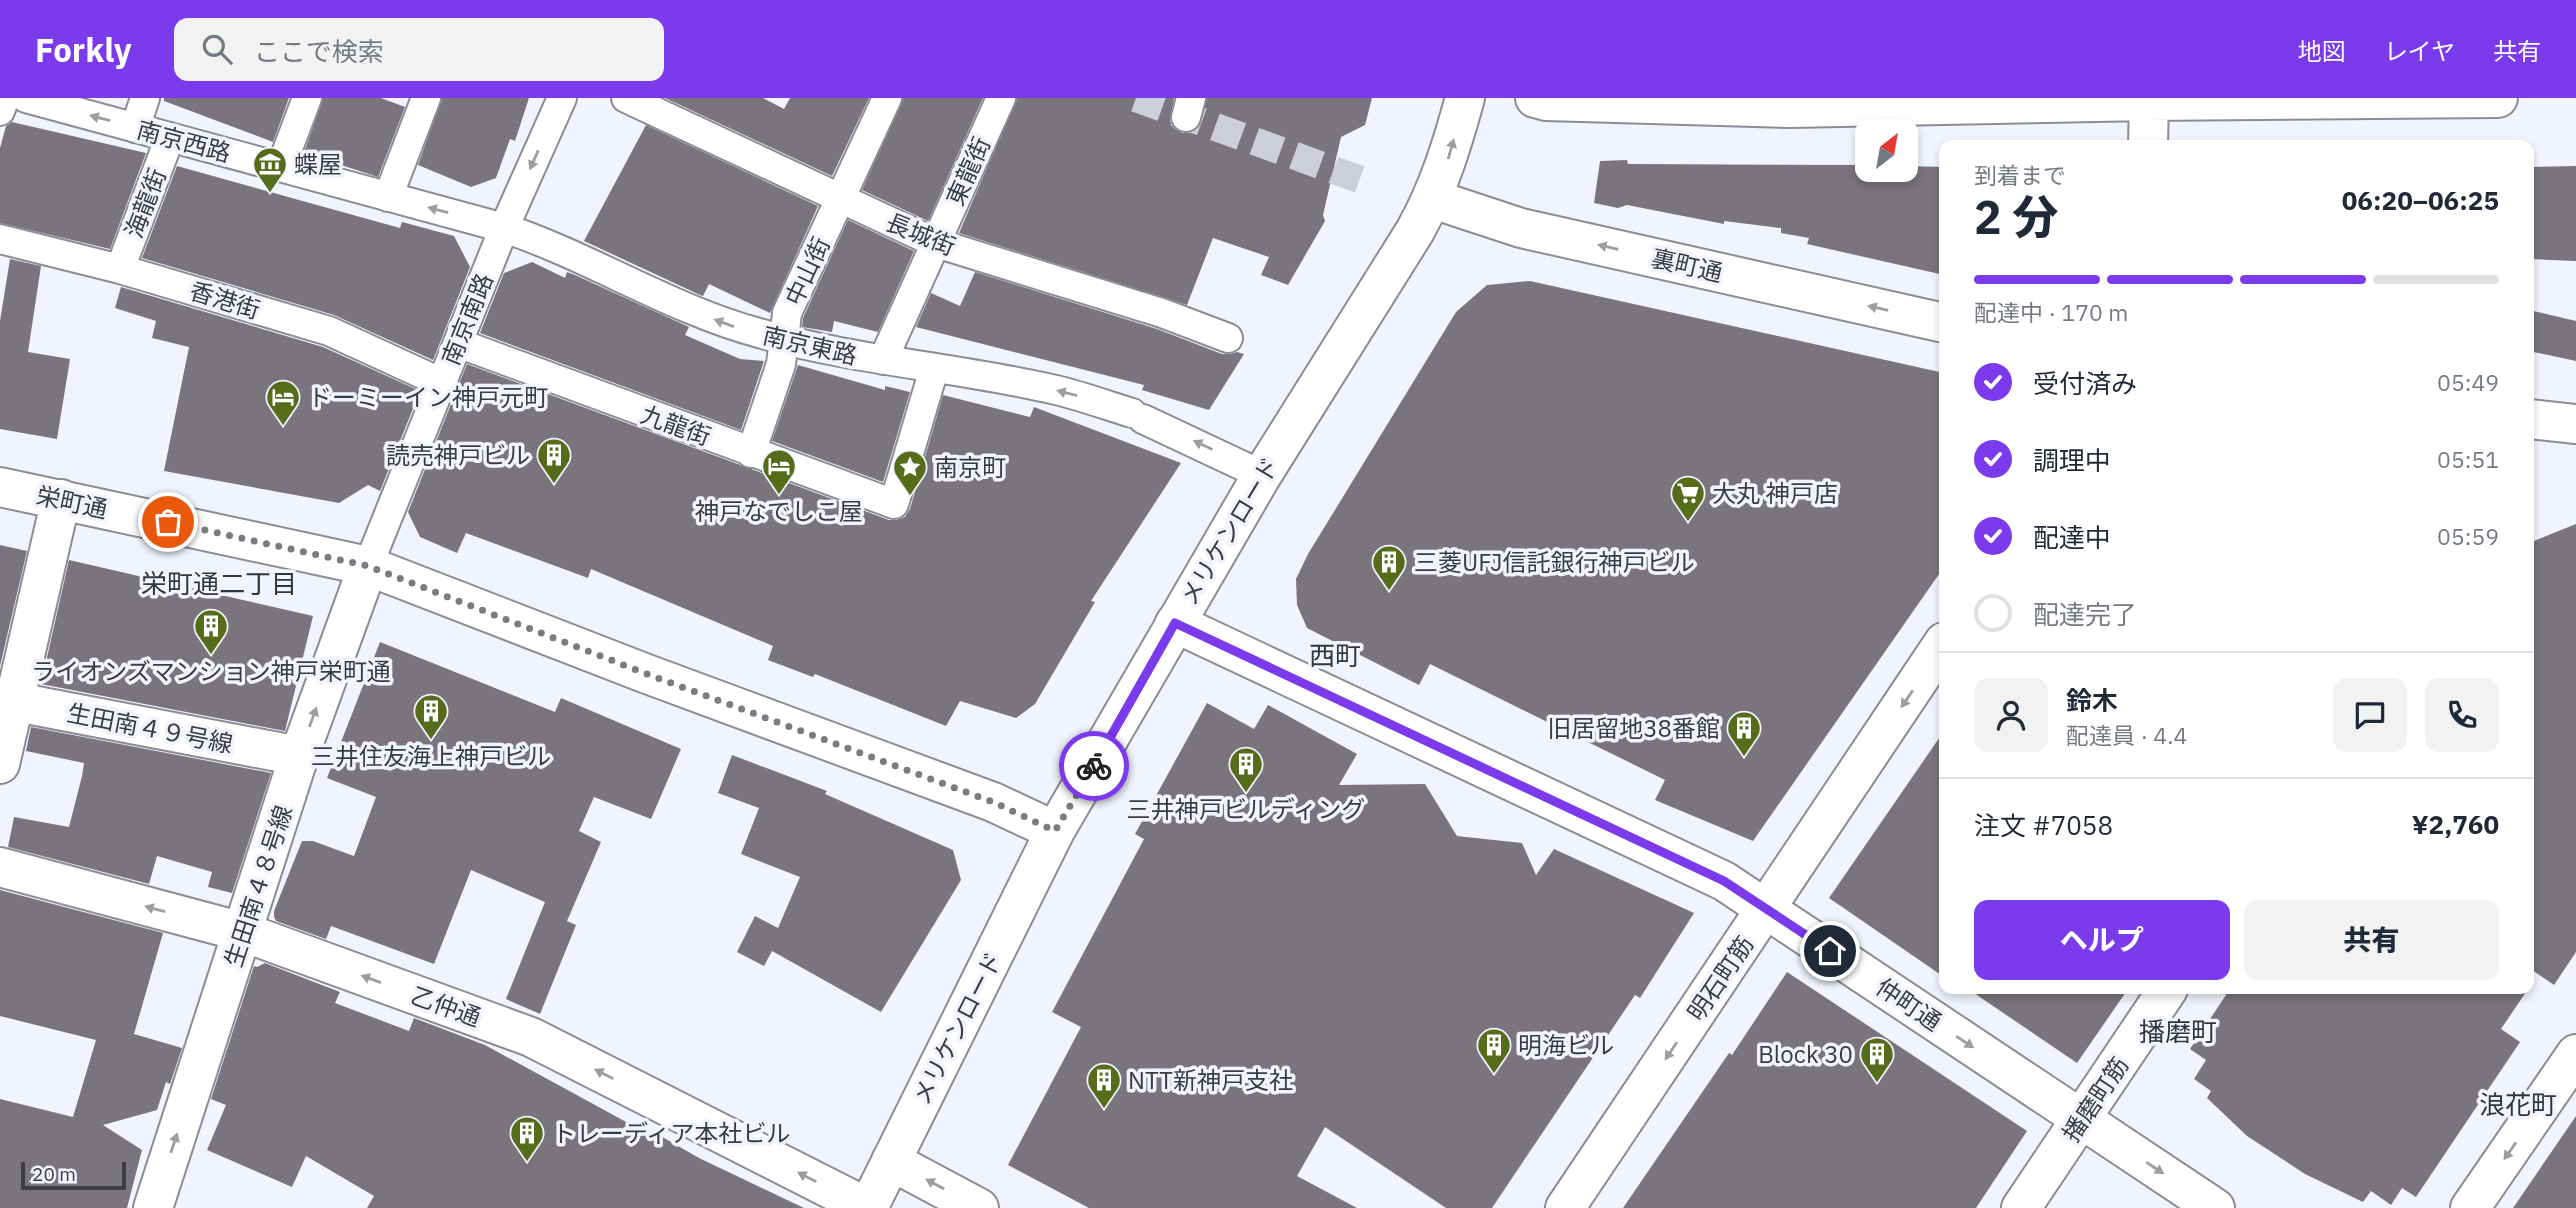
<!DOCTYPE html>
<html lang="ja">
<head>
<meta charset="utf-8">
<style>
	:root { --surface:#fff; --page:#f2f2f3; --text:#1f2937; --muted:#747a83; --line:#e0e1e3; --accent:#7c3aed }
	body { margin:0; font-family:"IBM Plex Sans","Noto Sans JP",sans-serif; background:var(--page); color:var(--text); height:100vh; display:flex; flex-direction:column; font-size:26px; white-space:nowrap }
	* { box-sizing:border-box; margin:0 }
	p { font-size:23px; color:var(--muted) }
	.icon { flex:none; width:38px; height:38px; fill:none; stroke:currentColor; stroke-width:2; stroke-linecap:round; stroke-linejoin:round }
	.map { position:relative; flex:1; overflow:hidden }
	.details { position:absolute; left:1939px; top:42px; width:595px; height:854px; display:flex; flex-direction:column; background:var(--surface); border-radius:14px; box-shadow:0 4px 10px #0003 }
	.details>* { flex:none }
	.needle { width:46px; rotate:31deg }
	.tools { position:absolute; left:1855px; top:21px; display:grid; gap:14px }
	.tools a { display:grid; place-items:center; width:63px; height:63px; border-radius:14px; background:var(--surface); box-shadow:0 4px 10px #0003; font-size:35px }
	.scale { position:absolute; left:21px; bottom:18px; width:105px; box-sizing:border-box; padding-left:7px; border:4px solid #3b3c40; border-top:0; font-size:19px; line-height:24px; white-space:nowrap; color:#3b3c40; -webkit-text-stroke:5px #f1f4fe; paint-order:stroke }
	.pin { position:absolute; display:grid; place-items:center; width:60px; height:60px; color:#fff; margin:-30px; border:4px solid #fff; border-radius:50%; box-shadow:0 2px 7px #0007 }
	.courier { position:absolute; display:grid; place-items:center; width:70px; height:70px; margin:-35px; border:5px solid #7c3aed; border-radius:50%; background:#fff; color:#222; box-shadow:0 2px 9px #0007 }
	.headline em { font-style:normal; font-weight:800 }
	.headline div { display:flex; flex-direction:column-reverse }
	.headline { display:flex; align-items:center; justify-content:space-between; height:119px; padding:0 35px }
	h1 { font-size:46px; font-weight:800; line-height:52px }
	.bar { display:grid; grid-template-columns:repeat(4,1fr); gap:10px 7px; align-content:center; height:84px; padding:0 35px }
	.bar i { height:9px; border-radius:5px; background:var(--line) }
	.bar .current { background:var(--accent) }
	.bar p { grid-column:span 4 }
	.line { display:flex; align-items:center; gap:18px; padding:0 35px; border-top:2px solid var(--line) }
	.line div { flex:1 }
	.round { display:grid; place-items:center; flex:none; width:74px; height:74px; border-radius:14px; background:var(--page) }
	ol { padding:0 35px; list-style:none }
	li { display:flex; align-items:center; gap:21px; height:77px }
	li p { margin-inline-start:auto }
	li .icon { padding:7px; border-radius:50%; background:var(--accent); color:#fff; stroke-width:4 }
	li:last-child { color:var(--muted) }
	li i { width:38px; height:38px; border:4px solid var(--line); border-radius:50% }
	.primary-button { display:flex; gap:14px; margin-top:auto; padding:14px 35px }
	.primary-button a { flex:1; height:80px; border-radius:14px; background:var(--accent); color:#fff; font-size:28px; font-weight:800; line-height:80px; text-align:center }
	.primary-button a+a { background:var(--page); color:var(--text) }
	header { display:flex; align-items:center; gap:42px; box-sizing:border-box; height:98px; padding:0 35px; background:var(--accent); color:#fff }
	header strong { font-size:33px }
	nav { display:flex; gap:38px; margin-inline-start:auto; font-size:24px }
	.search { width:490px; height:63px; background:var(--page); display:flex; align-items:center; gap:18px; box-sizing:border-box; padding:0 24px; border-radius:14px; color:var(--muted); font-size:26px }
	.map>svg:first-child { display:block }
	.building { fill:#7a757d }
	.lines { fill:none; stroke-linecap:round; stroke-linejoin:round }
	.pedestrian-tunnel { stroke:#cdcfd8; stroke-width:28; stroke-dasharray:28 14; stroke-linecap:butt }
	.pedestrian-casing { stroke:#8a8d96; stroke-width:32 }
	.minor-casing { stroke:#8a8d96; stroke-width:42 }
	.tertiary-casing { stroke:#8a8d96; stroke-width:42 }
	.pedestrian { stroke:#fff; stroke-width:28 }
	.minor { stroke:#fff; stroke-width:38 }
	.tertiary { stroke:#fff; stroke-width:38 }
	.oneway { fill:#9d9ea0 }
	.done { stroke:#7b7c82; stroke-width:7; stroke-dasharray:0 12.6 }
	.route { stroke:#7c3aed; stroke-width:9 }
	.labels { text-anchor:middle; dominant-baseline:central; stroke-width:7; stroke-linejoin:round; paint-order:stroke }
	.street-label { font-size:24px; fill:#3b3c40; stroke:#f1f4fe }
	.poi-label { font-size:24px; fill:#3b3c40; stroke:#f1f4fe; text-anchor:start }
	.neighbourhood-label { font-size:26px; fill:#32353c; stroke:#f1f4fe }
</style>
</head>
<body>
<header>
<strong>Forkly</strong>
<div class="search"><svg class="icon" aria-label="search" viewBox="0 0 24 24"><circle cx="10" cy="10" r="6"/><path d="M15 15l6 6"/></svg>ここで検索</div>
<nav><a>地図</a><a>レイヤ</a><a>共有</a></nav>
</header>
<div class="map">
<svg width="2576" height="1110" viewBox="0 0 2576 1110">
	<rect width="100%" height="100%" fill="#f1f4fe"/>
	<!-- building -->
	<path class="building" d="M164,0H289L273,44L164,3Z
		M323,0H381L405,9L378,79L304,55Z
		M442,0H529L515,43L510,41L496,80L471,89L418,67Z
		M665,0H763L784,11L790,0H869L832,78Z
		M903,0H983L928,123L862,92Z
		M1017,0H1174L1170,23L1174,30L1182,35H1191L1198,30L1207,0H1372L1365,27L1341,39L1323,117L1325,123L1288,187L1261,177L1269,159L1213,140L1187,207L959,135Z
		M12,24L146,55L110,151L0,125V50L6,28Z
		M646,27L818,108L770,215L709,186L703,198L700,197L584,143Z
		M1627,62L1628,66L1867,67V72H1906V68L1944,69V177L1807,146L1809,140L1781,135V130L1724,123V126L1627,107L1618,110L1594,105L1600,63Z
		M177,68L400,130L402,124L454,138L470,169L433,262L334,217L142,160Z
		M2576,68V163L2529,161V69Z
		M848,122L914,153L878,234L834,223L832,234L802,229L803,220Z
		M10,161L41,168L28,254L70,261L57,341L0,331V223Z
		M532,164L565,180L567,174L575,177L689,229L685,237L740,261L764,263L741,332L480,235L504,175Z
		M975,174L1157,231L1222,256H1230L1237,254L1244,256L1209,312L1142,292L1144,287L916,229L931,195L960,208Z
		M1530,183L1944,275V469L1753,743L1655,702L1665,682L1430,566L1419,587L1307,530L1297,507L1296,481L1308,456L1456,214L1487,187Z
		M121,189L323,249L420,293L380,393L368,387L339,405L164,373L189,249L152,240L156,223L115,210Z
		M2529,212L2576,223V263L2529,253Z
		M467,266L889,422H896L905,419L910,411L943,297L1030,319L1034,309L1181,365L1091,503L1095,504L1035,606L1016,620L960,603L946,628L815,576L813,579L768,562L773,548L591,471L588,480L466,435L457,455L420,439L408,414Z
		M798,267L885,292V288L910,294L883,384L772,343Z
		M2576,426V854L2554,887L2529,870V445Z
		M0,447L27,453L0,568Z
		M69,462L313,518L285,633L41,586Z
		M380,544L555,614L561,600L681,651L651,721L594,699L579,733L601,744L567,823L576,827L540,916L506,901L545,804L471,772L434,866L331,828L326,841L276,823L274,819V813L302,743H313L354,758L376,699L327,680Z
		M1207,605L1254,631L1268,607L1357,656L1339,687L1425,686L1457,738L1522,745L1536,777L1554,751L1694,815L1640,900L1635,897L1492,1110H1446L1325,1029L1297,1078L1357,1110H1089L1008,1067L1081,929L1052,914L1144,741L1135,736Z
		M31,629L271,675L232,795L208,789L212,774L157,758L149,786L8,749L14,719L69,729L82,678L84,665L26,653Z
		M1944,633V879L1829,800Z
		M732,657L827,693L825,696L953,752L961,782L881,914L772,853L764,868L737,854L755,818L778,830L800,779L741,756L759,710L718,695Z
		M0,792L163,835L134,936L182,950L170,986L166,984L157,1012L103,1027L142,1052L127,1110H0V1001L73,1019L96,942L0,918Z
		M265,865L340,894L335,905L409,933L414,920L485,947L650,1037L652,1033L699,1060L804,1110H367L374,1098L306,1058L292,1089L207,1052L226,1007L211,1001L254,868L257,869Z
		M1787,874L2027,1033L1976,1110H1623L1729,955L1732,957Z
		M1968,891H2128L2077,965Z
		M2230,891H2528L2501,931L2520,944L2416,1099L2402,1090L2391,1107L2371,1093L2363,1104L2305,1076L2247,1038L2207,1000L2211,993L2194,981L2206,962L2190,951Z
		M2576,1018V1110H2513Z"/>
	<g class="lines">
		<!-- pedestrian-tunnel -->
		<path class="pedestrian-tunnel" d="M1136,0L1364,83"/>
		<!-- pedestrian casing -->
		<g class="pedestrian-casing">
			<path id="pedestrian" d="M26,0L504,130C591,159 670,211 759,235C856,263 957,269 1056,292C1081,298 1106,307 1132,315
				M626,0L936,145L1162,215L1228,240
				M0,13L5,0
				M1186,19L1191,0
				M135,30L145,0
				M281,69L307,0
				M388,99L426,0
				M0,141L120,171L329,233L442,285
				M120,171L170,39
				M458,245L894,406L934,271
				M883,262L1001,0
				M1143,321L1262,377
				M751,355L781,266L787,215L887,0
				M368,468L504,130L562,0"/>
		</g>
		<!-- minor casing -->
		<g class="minor-casing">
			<path id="minor" d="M1175,525L1724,783L1766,811
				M0,601L299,658
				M0,666L61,401
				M0,769L243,834L531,939L868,1110
				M153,1110L299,658L368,468
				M2021,1110L2168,891
				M2470,1110L2576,956"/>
		</g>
		<!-- tertiary casing -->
		<g class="tertiary-casing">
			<path id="tertiary" d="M1535,0L1546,3L1790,10L2148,3L2498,0
				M2148,47L2149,0
				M1433,101L1521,130L1944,225
				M2529,321L2576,326
				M0,389L368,468L647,576L993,704L1055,733
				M1766,811L2215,1110
				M891,1063L979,1110
				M868,1110L1055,733L1262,377L1415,133C1439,90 1452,47 1465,0
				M1565,1110L1944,544"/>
		</g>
		<!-- pedestrian -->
		<use href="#pedestrian" class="pedestrian"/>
		<!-- minor -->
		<use href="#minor" class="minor"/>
		<!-- tertiary -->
		<use href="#tertiary" class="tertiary"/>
	</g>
	<!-- one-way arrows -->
	<defs><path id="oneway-solid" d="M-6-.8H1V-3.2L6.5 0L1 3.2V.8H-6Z" transform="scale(1.75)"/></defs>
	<g class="oneway">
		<use href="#oneway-solid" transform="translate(100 20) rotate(-165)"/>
		<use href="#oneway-solid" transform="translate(1451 51) rotate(-74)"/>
		<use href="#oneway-solid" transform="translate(534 62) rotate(114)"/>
		<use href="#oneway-solid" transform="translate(438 112) rotate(-165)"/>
		<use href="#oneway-solid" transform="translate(1608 149) rotate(-167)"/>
		<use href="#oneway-solid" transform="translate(1878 210) rotate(-167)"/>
		<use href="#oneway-solid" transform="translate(724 225) rotate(-160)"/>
		<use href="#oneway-solid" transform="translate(1067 295) rotate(-166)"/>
		<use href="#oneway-solid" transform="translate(1203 347) rotate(-155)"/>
		<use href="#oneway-solid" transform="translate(1907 601) rotate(124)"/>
		<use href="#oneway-solid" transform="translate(313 619) rotate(-70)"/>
		<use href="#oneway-solid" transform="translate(155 811) rotate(-165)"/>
		<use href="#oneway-solid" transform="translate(371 881) rotate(-160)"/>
		<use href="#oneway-solid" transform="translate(1965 944) rotate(34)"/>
		<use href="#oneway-solid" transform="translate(1671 953) rotate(124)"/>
		<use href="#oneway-solid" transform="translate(604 976) rotate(-153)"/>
		<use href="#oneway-solid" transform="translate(174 1045) rotate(-72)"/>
		<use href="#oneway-solid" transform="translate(2510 1053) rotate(125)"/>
		<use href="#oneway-solid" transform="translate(2155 1070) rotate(34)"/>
		<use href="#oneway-solid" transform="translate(807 1079) rotate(-153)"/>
		<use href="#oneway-solid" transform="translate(935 1086) rotate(-152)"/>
	</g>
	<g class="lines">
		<!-- done -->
		<path class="done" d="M168,424L368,468L647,576L993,704L1055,733L1094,668"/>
		<!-- route -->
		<path class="route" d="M1094,668L1175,525L1724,783L1830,853"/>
	</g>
	<!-- icons -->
	<defs>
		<g id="museum-pin" transform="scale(1.75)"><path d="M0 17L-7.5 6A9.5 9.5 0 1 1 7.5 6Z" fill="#576c1b" stroke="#f1f4fe"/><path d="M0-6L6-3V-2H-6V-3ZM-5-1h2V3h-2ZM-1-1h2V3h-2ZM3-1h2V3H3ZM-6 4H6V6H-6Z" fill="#fff"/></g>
		<g id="hotel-pin" transform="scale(1.75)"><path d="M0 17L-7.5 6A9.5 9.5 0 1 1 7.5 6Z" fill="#576c1b" stroke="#f1f4fe"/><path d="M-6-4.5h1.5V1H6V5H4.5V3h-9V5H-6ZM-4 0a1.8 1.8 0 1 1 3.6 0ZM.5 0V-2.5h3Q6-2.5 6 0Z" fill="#fff"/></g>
		<g id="building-pin" transform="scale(1.75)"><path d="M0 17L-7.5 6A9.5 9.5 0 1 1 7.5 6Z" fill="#576c1b" stroke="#f1f4fe"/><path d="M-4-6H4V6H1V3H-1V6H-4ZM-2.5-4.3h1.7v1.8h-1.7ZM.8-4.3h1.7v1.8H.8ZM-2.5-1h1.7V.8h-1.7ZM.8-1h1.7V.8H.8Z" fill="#fff"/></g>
		<g id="sight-pin" transform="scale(1.75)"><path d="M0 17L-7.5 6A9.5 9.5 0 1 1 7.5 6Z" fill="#576c1b" stroke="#f1f4fe"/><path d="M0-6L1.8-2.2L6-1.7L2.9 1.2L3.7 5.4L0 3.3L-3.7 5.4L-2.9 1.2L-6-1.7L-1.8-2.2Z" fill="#fff"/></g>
		<g id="supermarket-pin" transform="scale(1.75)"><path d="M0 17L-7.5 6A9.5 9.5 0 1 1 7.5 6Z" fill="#576c1b" stroke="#f1f4fe"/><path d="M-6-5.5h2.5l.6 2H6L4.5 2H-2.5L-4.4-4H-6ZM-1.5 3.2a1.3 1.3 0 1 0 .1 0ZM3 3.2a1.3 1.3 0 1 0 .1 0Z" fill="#fff"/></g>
	</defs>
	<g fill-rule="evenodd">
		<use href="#museum-pin" x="270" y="66"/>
		<use href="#hotel-pin" x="283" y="299"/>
		<use href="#building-pin" x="554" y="357"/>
		<use href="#hotel-pin" x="779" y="368"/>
		<use href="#sight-pin" x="910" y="369"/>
		<use href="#supermarket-pin" x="1688" y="395"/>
		<use href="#building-pin" x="1389" y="464"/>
		<use href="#building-pin" x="211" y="528"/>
		<use href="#building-pin" x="431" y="613"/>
		<use href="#building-pin" x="1744" y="630"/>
		<use href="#building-pin" x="1246" y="666"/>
		<use href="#building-pin" x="1494" y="947"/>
		<use href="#building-pin" x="1877" y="956"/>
		<use href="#building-pin" x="1104" y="982"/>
		<use href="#building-pin" x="527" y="1035"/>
	</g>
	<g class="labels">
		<!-- street labels -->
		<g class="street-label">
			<text transform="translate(184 43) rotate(15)">南京西路</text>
			<text transform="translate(968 73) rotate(-66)">東龍街</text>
			<text transform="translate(145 105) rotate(-69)">海龍街</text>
			<text transform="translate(921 136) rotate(22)">長城街</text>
			<text transform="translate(1687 167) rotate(13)">裏町通</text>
			<text transform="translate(807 173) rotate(-65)">中山街</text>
			<text transform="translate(225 202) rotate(17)">香港街</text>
			<text transform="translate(467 221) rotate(-68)">南京南路</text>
			<text transform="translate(810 247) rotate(13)">南京東路</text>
			<text transform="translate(676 327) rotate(20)">九龍街</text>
			<text transform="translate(72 404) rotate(12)">栄町通</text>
			<text transform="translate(1229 433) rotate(-59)">メリケンロード</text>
			<text transform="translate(150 630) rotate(11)">生田南４９号線</text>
			<text transform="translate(258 788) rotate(-72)">生田南４８号線</text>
			<text transform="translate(1720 880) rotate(-56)">明石町筋</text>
			<text transform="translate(1909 906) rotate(34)">仲町通</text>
			<text transform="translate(446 908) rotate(20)">乙仲通</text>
			<text transform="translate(957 930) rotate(-63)">メリケンロード</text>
			<text transform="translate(2095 1001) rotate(-56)">播磨町筋</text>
		</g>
		<!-- poi labels -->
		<g class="poi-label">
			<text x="294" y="66">蝶屋</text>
			<text x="308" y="299">ドーミーイン神戸元町</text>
			<text x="530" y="357" text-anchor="end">読売神戸ビル</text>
			<text x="934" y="369">南京町</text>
			<text x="1712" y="395">大丸 神戸店</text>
			<text x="779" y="413" text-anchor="middle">神戸なでしこ屋</text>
			<text x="1414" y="464">三菱UFJ信託銀行神戸ビル</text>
			<text x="211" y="573" text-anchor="middle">ライオンズマンション神戸栄町通</text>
			<text x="1720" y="630" text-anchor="end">旧居留地38番館</text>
			<text x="431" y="658" text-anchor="middle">三井住友海上神戸ビル</text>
			<text x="1246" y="711" text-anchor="middle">三井神戸ビルディング</text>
			<text x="1518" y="947">明海ビル</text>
			<text x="1853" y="956" text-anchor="end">Block 30</text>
			<text x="1128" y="982">NTT新神戸支社</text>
			<text x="552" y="1035">トレーディア本社ビル</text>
		</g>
		<!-- neighbourhood labels -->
		<g class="neighbourhood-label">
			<text x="219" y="485">栄町通二丁目</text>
			<text x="1335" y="557">西町</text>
			<text x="2178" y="933">播磨町</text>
			<text x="2518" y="1006">浪花町</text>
		</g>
	</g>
</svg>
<div class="tools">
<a><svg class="needle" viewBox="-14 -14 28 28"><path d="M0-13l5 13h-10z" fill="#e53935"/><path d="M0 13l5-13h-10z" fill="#747a83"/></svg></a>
</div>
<div class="scale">20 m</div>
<div class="pin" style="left:168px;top:424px;background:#ea580c"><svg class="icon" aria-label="bag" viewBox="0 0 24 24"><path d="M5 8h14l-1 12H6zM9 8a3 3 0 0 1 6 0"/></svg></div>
<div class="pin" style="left:1830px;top:853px;background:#1f2937"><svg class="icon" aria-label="home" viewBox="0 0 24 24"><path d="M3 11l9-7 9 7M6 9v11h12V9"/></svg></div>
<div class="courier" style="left:1094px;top:668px"><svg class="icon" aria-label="bike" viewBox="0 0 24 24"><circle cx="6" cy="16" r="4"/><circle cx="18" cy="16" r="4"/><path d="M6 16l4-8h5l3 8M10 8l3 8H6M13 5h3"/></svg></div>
<section class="details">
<div class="headline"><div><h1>2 分</h1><p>到着まで</p></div><em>06:20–06:25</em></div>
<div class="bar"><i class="current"></i><i class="current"></i><i class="current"></i><i></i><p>配達中 · 170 m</p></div>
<ol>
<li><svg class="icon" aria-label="check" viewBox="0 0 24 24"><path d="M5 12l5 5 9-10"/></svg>受付済み<p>05:49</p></li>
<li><svg class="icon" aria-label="check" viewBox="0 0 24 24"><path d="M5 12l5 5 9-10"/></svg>調理中<p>05:51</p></li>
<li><svg class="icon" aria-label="check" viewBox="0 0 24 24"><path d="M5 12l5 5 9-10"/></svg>配達中<p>05:59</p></li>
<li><i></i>配達完了</li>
</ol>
<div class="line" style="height:126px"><a class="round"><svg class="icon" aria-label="person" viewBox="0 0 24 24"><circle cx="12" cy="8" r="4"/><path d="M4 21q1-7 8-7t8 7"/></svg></a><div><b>鈴木</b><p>配達員 · 4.4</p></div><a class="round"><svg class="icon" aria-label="chat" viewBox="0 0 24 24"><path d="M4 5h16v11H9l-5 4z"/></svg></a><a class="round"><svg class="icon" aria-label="phone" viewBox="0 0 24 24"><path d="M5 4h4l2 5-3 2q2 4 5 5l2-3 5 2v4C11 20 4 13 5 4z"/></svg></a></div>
<div class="line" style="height:91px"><div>注文 #7058</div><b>¥2,760</b></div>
<div class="primary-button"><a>ヘルプ</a><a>共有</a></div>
</section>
</div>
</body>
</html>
